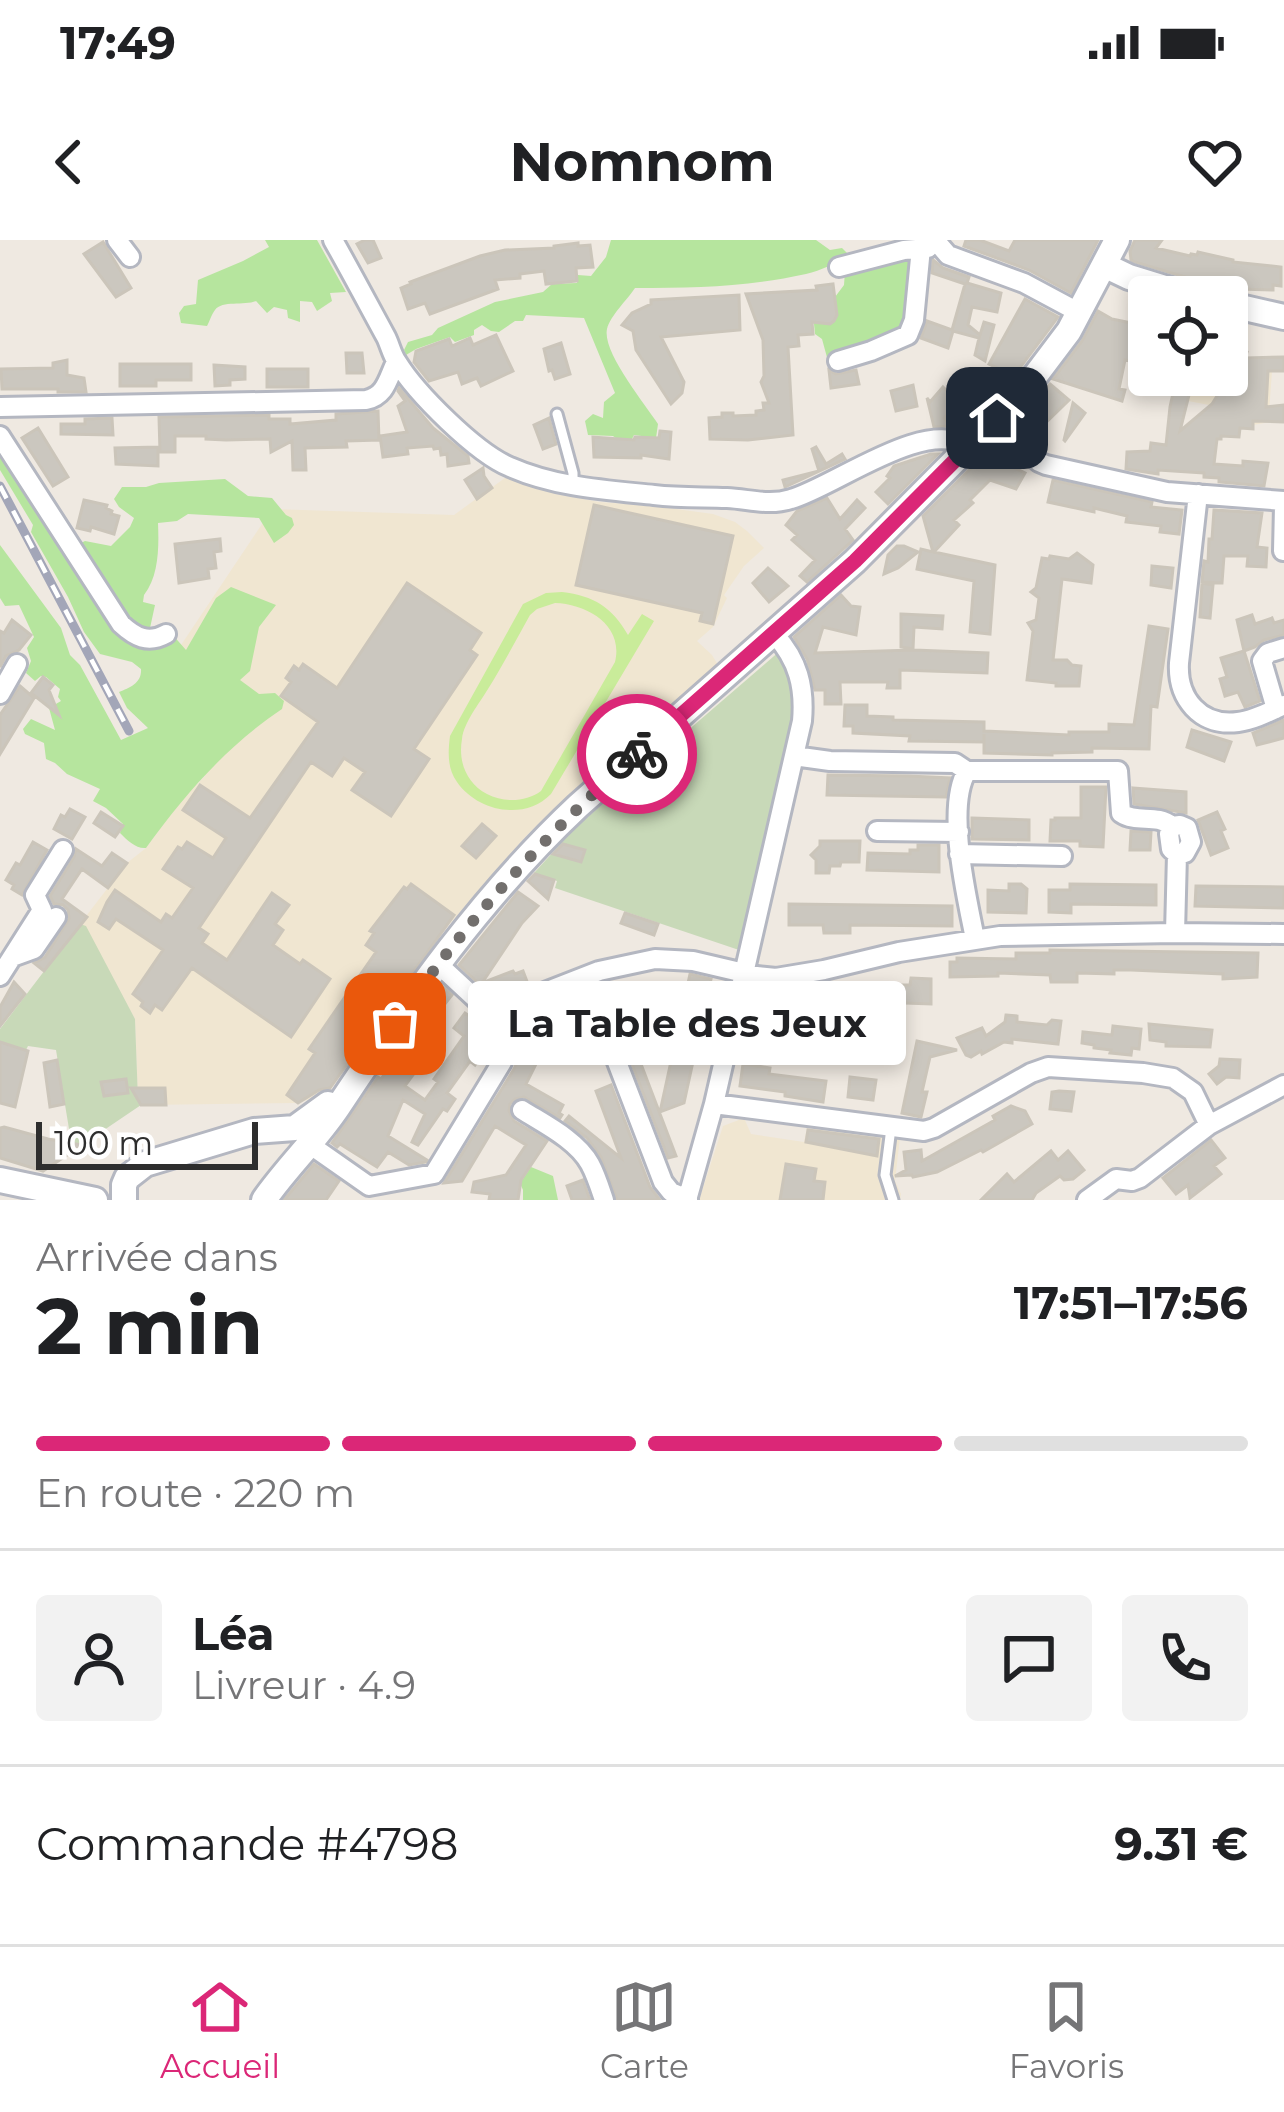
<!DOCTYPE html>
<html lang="fr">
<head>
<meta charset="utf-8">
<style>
	:root { --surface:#fff; --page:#f2f2f2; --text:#202124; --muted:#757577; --line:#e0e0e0; --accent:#db2777 }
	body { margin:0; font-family:Montserrat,sans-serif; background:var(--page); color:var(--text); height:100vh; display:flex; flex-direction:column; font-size:45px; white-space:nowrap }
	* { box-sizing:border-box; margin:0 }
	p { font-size:39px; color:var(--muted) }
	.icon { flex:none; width:66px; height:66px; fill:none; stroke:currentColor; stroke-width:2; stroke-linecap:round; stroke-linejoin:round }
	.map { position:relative; height:960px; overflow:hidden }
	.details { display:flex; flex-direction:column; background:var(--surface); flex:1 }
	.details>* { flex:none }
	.fabs { position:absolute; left:1128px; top:36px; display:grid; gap:24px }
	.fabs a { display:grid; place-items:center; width:120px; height:120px; border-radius:12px; background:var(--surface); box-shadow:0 6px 18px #0003; font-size:60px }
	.scale { position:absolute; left:36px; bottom:30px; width:222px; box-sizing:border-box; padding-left:12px; border:6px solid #2e2e2e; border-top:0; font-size:33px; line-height:42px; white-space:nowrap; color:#2e2e2e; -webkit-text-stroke:9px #fff; paint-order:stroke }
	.pin { position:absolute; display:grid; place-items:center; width:102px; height:102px; color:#fff; margin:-51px; border-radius:24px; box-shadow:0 6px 18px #0006 }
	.courier { position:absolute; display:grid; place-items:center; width:120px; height:120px; margin:-60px; border:9px solid #db2777; border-radius:50%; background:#fff; color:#222; box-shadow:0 3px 15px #0007 }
	.bubble { position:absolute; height:84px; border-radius:12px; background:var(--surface); box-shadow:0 6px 18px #0003; font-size:39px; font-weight:700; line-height:84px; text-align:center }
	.head em { font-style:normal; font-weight:700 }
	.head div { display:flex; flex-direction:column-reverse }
	.head { display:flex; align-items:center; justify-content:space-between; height:204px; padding:0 36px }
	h1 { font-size:78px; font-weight:700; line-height:90px }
	.bar { display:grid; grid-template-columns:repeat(4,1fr); gap:18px 12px; align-content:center; height:144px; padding:0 36px }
	.bar i { height:15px; border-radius:9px; background:var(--line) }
	.bar .current { background:var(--accent) }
	.bar p { grid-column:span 4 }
	.line { display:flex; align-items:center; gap:30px; padding:0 36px; border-top:3px solid var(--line) }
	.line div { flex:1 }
	.round { display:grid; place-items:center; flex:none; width:126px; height:126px; border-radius:12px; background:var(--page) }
	.status { display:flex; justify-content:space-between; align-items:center; height:84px; padding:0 60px; background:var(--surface); direction:ltr }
	.status svg { height:33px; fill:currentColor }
	header { display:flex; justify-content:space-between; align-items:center; height:156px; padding:0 36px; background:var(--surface); font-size:54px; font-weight:700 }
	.tab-bar { display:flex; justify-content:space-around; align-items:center; height:168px; border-top:3px solid var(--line); background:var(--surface); font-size:33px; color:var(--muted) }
	.tab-bar a { display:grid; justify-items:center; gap:6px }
	.tab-bar .current { color:var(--accent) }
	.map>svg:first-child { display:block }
	.education { fill:#f0e6d1 }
	.green { fill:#b6e59e }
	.cemetery { fill:#c8d9b8 }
	.pitch { fill:#c9ec9a; fill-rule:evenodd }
	.building { fill:#cbc7bf; stroke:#cbc5ba; stroke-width:3 }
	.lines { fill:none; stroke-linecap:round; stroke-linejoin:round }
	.lane-casing { stroke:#b4b7c1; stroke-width:15 }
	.street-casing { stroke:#b4b7c1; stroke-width:24 }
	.secondary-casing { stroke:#b4b7c1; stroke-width:30 }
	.lane { stroke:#fff; stroke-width:9 }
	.street { stroke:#fff; stroke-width:18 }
	.secondary { stroke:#fff; stroke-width:24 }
	.rail-casing { stroke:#a3a6b8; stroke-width:9 }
	.rail { stroke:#fff; stroke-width:4.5; stroke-dasharray:14; stroke-linecap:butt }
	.done { stroke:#726f6d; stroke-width:12; stroke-dasharray:0 21.6 }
	.route { stroke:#db2777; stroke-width:15 }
</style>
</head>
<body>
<div class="status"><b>17:49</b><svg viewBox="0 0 49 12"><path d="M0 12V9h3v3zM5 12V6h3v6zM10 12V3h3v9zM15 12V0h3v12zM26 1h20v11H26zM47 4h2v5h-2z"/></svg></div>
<header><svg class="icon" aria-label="back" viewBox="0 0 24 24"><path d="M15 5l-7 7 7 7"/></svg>Nomnom<svg class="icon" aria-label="heart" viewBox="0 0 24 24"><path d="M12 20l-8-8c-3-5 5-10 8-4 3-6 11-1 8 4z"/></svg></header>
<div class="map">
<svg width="1284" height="960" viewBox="0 0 1284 960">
	<rect width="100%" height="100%" fill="#efe9e1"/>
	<!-- education -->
	<path class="education" d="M1227,107L1247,111L1246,118L1273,117L1269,173L1277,181L1253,185V189L1240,188L1241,171L1172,158L1177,135H1227Z
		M509,235L556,254L599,262L654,266L713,274L735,282L747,291L764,308L744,326L724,355L727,358L713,387L697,401L712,415L718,425L578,546L526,596L448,686L328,853L298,863L141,865L138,861L135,779L80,684L127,623L146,608L180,561L205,536L167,426L272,269L454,275Z
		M744,878L751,894L804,902L807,888L900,897L895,941L901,954L900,960H699L723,886Z"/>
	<!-- green -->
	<path class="green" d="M265,0H317L346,52L330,53L332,61L317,71L312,62L300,61V82L288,78L287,70L274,67L267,73L256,61C244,66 222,60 215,70C211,75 210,81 207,86L181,83L179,73L184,66L196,64L198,40L243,21L269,7Z
		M611,0H816L830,10L842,8L851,17C836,22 821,31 806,34C746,47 696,48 635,48C627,60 610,76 607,89C602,112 645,164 658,184L656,198L634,195L632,199H617L613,196L588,195L585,181L593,174L603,178L604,162L615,153L584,78L526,75L523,81H515L499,92L491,91L482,85L474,90V95L455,102L450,97L416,109L406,115L404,110L408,102L432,95L438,88L495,62L543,52L552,44L577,43L578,35L591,36L606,17Z
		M916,17L909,82L880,104L828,121L822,99L815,94L813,74L816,59L835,57L844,45L845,31Z
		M0,199L71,308L85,301L111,306L130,287L134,278L119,267L114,259L122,247H146L159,243L225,239L248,256L272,258L286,275L292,278L294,285L288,293L274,303L259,278L188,274L177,281L158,283C159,307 159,336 144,355L143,362L155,365L150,388L164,385L186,410L216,358L231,347L276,365L259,387L250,431L240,440L259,454L275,453L284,461L282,469C227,506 185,554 146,608C136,609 127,600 120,593L123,584L106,568L93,561L100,549L67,534L55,523L46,519L44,503L25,494L23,489L31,479L55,490L49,468L61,461L58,457L60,449L46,437L41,436L35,441L26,433L31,421L27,408L34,397L19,365L5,366L0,358V305L61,388L70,415L80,425L121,500L148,488L127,468L119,452C130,448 142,443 141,429L132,422L100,414L84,392L68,357L31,292L33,285L0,230Z
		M531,927L553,936L558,960H523V950L520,943Z"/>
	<!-- cemetery -->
	<path class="cemetery" d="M781,410L792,429L794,471L744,703L739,710L555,648L557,641L534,633L576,587Z
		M80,684L86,686L135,779L138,860L141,865L76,909L71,901L56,810L28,806L26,810L0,802V789Z"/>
	<!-- pitch -->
	<path class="pitch" d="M562,352C594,356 612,367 628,395L642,374L654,381L551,554C525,581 478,572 457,542C447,528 448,512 450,496L523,364L546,353ZM555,363C587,364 624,385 615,422L541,551C526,562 504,563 487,554C466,543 458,521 462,499C464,482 479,464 488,449C503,425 516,400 530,375L537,369Z"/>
	<!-- building -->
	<path class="building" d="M365,0H373L381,18L368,23L357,4Z
		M966,0H980L1009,11L1015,0H1098L1071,53L1029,30L964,6Z
		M1135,0H1162L1156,8L1190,16L1191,14L1197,15L1198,12L1233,20V22L1281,27V46L1273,45V50L1239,49L1195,40L1135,22L1131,20L1130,11Z
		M103,2L131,48L116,57L84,14Z
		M578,3V6L590,5L593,27L576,28L577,41L546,44L544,31L520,34V38L495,40L498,49L430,74L425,63L408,69L401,48L411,44L410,42L480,16L505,10L554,8V6Z
		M933,20L943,28L969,37L967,43L1001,53L997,72L972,67L968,85L980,95L984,82L994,85L985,121L975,115L979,98L953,91L948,108L921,98L927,81L952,90L965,44L932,33Z
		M833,44L837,75L834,81L830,84L812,82L813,94L798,95L799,106L788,107L793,195L748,200L710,199L709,178L722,177V173H733V176L756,175V171L764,170L763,163H769L761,142L764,136L763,100L746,54L817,50L816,46Z
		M739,55L740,90L661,97L684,142L682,153L671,164L636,110L633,91L622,85L632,73L651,64V60Z
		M1025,59L1058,77L1010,141L976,176L968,168L987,149L982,144L997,128L989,124Z
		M1098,71L1112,79L1141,85V88L1149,90V125L1125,120L1119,149L1125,150L1122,161L1053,139L1082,101Z
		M496,95L513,131L481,146L477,138L462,144L458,132L429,141L414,122L416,111L449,99L452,106L470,98L473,105Z
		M561,103L570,134L555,139L552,130L549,131L544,109Z
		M1227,107L1247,112L1245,118L1284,117V131H1268L1266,167L1284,165V182L1253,181V189L1240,188L1239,197L1221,196V199H1217L1214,224L1243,226V221L1268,223L1264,246L1219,242V238L1204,237V233L1158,230V234L1126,229L1127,212L1150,211L1151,203L1166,205L1170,167L1177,135H1194L1180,191L1212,164L1222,148L1239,149L1243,128L1227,125Z
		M346,113H362L364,133H347Z
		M67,120V135L84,138L86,152H58V149H2L1,129L53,128V123Z
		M120,124H191V140H156V146H120Z
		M214,125L245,127V139L230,140V145L215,146Z
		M267,129H308V147H267Z
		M829,130L836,134L856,130L859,144L831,148Z
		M1050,144L1069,160L1032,196L1018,180Z
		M913,145L917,166L896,171L891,151Z
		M943,147L959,162L944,178L951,186L934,187L927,158L930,162Z
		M399,148L433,188L468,216L469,223L448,226L447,214L441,215L440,208L434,209L433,206L407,208L408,214L383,217L380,196L407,192L398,166L405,161L398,151Z
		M1073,163L1085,173L1065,201L1064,200Z
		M378,171L379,200L346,201L347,207L305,208L306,230H293L292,201L271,212L270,199L226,200L206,199V196H175V212H160L159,177L269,175V179H290V184L336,180V174Z
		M112,178L113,195L61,194V184H85V179Z
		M549,178L556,204L543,209L534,185Z
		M38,188L68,237L53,246L22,198Z
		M660,191L671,192L669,219L641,215V218L594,217L593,197L634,200L635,197L659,198Z
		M999,200L1013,215L1004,223L1025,233L1016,249L990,240L970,260L973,263L954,280L959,285L934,312L995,325L990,394L970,392L974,341L917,329L921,309L933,312L923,276Z
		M158,207V226L116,224L115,208Z
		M816,207L826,224L842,214L845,219L785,247L783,240L819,231L812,209Z
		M931,214H938L888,264L876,252L890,238L887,236L894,226Z
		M483,228L484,236L492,248L477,259L465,240Z
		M1053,240L1152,262L1151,267L1182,270L1179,294L1160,292L1161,286L1126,282L1127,276L1094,268V272L1048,262Z
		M827,258L840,279L857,260L865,268L845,289L853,300L807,342L800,336L815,320L792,300L797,295L786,285L797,271Z
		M84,260L107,265L106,268L112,271L111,274L119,276L114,294L91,287L90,291L77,288Z
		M594,265L733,296L713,384L700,381L702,373L576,345Z
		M1214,270L1262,273L1257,307L1267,308L1266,327L1247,326L1248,316H1224L1222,343L1202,342L1204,321L1208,322L1209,299H1212Z
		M220,299L221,311L214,312L216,328L208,329L209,338L179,343L175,304Z
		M897,306H904L918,312L898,328L884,334L888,315Z
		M1077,313L1093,325L1091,343L1062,339L1053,420H1067L1072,425L1081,426L1079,446H1056V443L1027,440L1033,391L1028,383L1036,380L1039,358L1031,352L1036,348L1042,318L1049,319L1050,316L1069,319Z
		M1152,326L1173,328L1171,348L1151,345Z
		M768,328L788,346L769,362L753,343Z
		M407,343L481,393L470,410L477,415L414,509L429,519L391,576L352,550L365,532L344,518L332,536L311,522L199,688L208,694L202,703L227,720L272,653L289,665L275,684L283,690L273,705L300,724L303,720L330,739L291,797L192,728L162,770L155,765L150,773L141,766L143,762L133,754L163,710L116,679L109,689L98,682L107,662L115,650L161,682L166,674L172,678L193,648L163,629L178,607L182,609L187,602L213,618L226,598L183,570L200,545L250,578L318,482L281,456L291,442L286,438L294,426L299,430L303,424L337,448Z
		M1202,343L1213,345L1210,378L1200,377Z
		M841,355L851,366L860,367L856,395L823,387L815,413L914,410L988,413L987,433L900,430V448H887L888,442H840L841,464H825V450H815L807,419L794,397Z
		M901,374L943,376L942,389L914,387L913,409L901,407Z
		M1252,375L1255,384L1272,378L1274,383L1284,380V395L1264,400L1255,407L1244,411L1260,461L1245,467L1238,452L1225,456L1220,439L1227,437L1221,418L1244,411L1237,380Z
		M12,380L31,395L19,410L6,416L0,427V391L4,393Z
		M1149,386L1168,389L1157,467L1151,466L1149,509L1092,508V512L1052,513V515L984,513V494V502L909,501L910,496L853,493V486H844L845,465H867V476L893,477V480L984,482V491L1069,495V492H1109V484L1134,485Z
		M43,437L53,445L49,450L59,475L31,453Z
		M20,446L34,458L0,514V475Z
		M1284,480V498L1257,505L1253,493Z
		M1192,490L1231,502L1224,521L1187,507Z
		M828,535L908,536L950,538L946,557L882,556L827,555Z
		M1081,547H1106L1103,607L1080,606V601H1050L1051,580H1055V578H1081Z
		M1133,548L1186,552V573L1134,564Z
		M70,569L85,577L72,599L54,589L61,575L65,577Z
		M101,572L123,586L115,597L94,583Z
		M1217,572L1225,589L1221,591L1228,608L1211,615L1198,580Z
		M972,578L1029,580V600L972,599Z
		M482,584L496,596L476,618L462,606Z
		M1131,591L1151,592L1150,610H1130Z
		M820,601H860L859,622H841L840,626H830L829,633H816V620L811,615L820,606Z
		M33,602L47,610L22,655L12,649L14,645L6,640L16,623L20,625Z
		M563,604L585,610L581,622L553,614Z
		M918,605H939V632L867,630L868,613L910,614V610H918Z
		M76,609L102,626L112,613L127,623L108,648L82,629L62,659L87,677L44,731L34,723L45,717L69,679L68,670L63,665L54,664L50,656L74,617Z
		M535,634L554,640L548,659L528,641Z
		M411,644L454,675L330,848L319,850L298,863L287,855L315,813L309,809L376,712L366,705L374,693L370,691L404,647L407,649Z
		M1009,644H1021L1027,649L1026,673L988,672V650L1009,651Z
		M1070,644L1156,645V665L1071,664V673L1049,672V650H1070Z
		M1196,646L1284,647V668L1195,666Z
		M518,652L538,666L522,683L482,743L513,731L515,734L523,731L528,744L492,756L459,725Z
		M789,664L952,666V686L850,685V693H824L823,685H789Z
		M625,673L658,684L654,695L621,683Z
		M1050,710L1258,713L1257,737L1223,739V734L1131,730H1114V734L1077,733V742H1051L1050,735L998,733V736L950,737V722H957V718L1016,719V713H1050Z
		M690,734L711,739L684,863L660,872Z
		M911,738L931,739V764L877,762V745H910Z
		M14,742L25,754L0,786V767Z
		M442,746L452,755L444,765L439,762L398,820L415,832L405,846L425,860L438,842L434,839L464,796L454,788L465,773L481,784L489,804L475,825L470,821L447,853L455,859L447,871L443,869L418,905L412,902L425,874L403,860L388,896L427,920L426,922L409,925L388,912L377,927L340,904L337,907L332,903L378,837L381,839L396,820L392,816Z
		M838,750L858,751L857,769L838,768Z
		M768,755L812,756L811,776L768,774Z
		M1006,775L1017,776V782L1047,785L1052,780L1061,781L1058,804L1012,799V803L1004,802L982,814L981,811L971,817L966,815L957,798L982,788L986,796L1005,782Z
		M1149,784L1212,790L1210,807L1166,806V802L1150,800Z
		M1113,786L1141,789L1139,809L1132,808L1131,815L1110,813L1111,810L1094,808V805L1082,803L1083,792L1112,795Z
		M917,801L957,810L930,817L922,852H927L921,877L902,873Z
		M0,802L28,811L15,867L0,863Z
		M633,803L676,916L668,918L625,806Z
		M523,809L541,814L526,844L563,865L559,873L562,875L560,878L524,857L515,859L510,864L509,871L514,881L547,901L521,940L518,960H489L490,954L472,952L474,942L506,935L526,905L495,886L462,941L444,943L514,829Z
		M1220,819L1240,820L1239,838L1226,837L1217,844L1209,834L1219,826Z
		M57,820L64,864L50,867L44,823Z
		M743,824L770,828L769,834L826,841L823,862L785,856V852L740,846Z
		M850,837L876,840L873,860L848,857Z
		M126,839L128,853L104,856L101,842Z
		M611,845L650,947L660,960H617L601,917L587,898L565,881L569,876L621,918L596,851Z
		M131,848H165L166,865H141Z
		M1059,851L1074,852L1071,871L1050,869L1052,852Z
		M1011,866L1025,871L1032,884L983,912L981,910L937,932L913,937L912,935L895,936L906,930L904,912L921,910L922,921L995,880L993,876Z
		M4,887L48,899L82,905L43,931L0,918V888Z
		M808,890L879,899L877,916L806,902Z
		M1211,900L1225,918L1214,926L1221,934L1190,958L1188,945L1176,954L1163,938Z
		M1051,911L1058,920L1068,911L1084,930L1073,939L1064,940L1060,936L1036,953L1032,960H981L1007,934L1014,942Z
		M314,924L339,941L326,960H284Z
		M786,924L816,929L814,941L825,942L823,960H780Z
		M583,940L590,960H572L567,946Z"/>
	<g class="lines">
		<!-- lane casing -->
		<g class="lane-casing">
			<path id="lane" d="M557,174L573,233V245
				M891,888L885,935L893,960"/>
		</g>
		<!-- street casing -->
		<g class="street-casing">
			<path id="street" d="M117,0L130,17
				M333,0C351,32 368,64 386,97C390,105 392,115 397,122C416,153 476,213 510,227C555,247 606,250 654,255C680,258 702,257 727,258C749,259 769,266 791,259C834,247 926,176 968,207
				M935,0L948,15L1024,43L1080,73
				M839,27L904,10L928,8
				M838,121L871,111L908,95L914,80L921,8
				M0,167L366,160C386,156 388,138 396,122
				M997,178L1039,222L1046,225L1167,252L1284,261
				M0,196L121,384C135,397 148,404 166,394
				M1198,254L1179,423C1177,458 1200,487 1238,482C1254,480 1269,472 1284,465
				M1283,311L1284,266
				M0,454L17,424
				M1276,469L1262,421L1268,413L1284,408
				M794,516L830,521L955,523L967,531H1118L1121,573C1137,584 1156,573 1172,586
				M967,531C945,567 967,658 975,699
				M877,591L959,592
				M959,614L1062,616
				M1175,693L1177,614L1171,609L1169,594L1172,586L1180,585L1187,588L1191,602L1185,613L1177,614
				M12,717L34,709L56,677
				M437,723L491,773L599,731L655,719L693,721L757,736L776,738L824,730L899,712L1000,696L1175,693L1284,694
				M0,736L42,670L35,655L63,610
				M612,809L663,942L671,952L688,959
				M714,864L924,891L934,888L1031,833L1048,827L1143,833L1173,838L1193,852L1209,885
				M522,870C544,884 577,900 590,924C596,935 600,948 604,960
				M309,904L369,946L434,934L502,822L505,807L491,773
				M687,960L714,864L802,481C805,447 798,420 775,395
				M1087,960L1116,939L1132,941L1140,938L1209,885L1284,845"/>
		</g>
		<!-- secondary casing -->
		<g class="secondary-casing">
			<path id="secondary" d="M1104,25L1129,37L1194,57
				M1227,64L1284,77
				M0,940L95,960
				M124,960V945L127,938L145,924L254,891L295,888L328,864
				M264,960C287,927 316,900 338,867C409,760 484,654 578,566L855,321L1023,152L1069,91L1117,0"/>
		</g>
		<!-- lane -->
		<use href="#lane" class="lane"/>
		<!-- street -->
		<use href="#street" class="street"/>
		<!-- secondary -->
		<use href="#secondary" class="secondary"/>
		<!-- rail casing -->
		<g class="rail-casing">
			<path id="rail" d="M0,246L129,491"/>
		</g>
		<!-- rail -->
		<use href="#rail" class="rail"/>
	</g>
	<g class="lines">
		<!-- done -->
		<path class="done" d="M395,784C466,681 543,597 637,514"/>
		<!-- route -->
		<path class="route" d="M637,514L855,321L997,178"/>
	</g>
</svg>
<div class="fabs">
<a><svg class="icon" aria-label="locate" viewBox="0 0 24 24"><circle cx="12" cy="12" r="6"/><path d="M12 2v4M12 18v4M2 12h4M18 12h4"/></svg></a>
</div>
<div class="scale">100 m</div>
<div class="pin" style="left:395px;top:784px;background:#ea580c"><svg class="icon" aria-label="bag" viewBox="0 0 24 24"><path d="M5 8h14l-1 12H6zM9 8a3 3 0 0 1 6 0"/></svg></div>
<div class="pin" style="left:997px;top:178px;background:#1f2937"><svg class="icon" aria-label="home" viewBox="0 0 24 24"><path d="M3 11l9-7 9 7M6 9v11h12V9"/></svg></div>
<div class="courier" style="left:637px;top:514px"><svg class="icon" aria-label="bike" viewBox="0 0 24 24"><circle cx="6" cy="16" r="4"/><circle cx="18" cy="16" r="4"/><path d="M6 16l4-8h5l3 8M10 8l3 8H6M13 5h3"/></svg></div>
<div class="bubble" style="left:468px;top:741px;width:438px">La Table des Jeux</div>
</div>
<section class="details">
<div class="head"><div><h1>2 min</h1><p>Arrivée dans</p></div><em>17:51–17:56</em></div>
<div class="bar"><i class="current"></i><i class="current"></i><i class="current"></i><i></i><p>En route · 220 m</p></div>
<div class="line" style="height:216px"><a class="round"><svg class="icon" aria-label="person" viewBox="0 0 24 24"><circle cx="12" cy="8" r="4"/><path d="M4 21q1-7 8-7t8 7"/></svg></a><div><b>Léa</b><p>Livreur · 4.9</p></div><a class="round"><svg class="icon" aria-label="chat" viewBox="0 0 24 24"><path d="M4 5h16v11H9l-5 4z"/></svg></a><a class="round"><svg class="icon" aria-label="phone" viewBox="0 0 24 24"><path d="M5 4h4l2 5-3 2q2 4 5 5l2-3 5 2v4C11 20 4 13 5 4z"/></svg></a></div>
<div class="line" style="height:156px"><div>Commande #4798</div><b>9.31 €</b></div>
</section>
<nav class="tab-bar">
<a class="current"><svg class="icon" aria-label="home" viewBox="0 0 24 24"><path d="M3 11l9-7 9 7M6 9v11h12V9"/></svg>Accueil</a>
<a><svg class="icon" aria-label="map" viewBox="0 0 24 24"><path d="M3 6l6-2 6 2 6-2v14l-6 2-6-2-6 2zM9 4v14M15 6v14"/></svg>Carte</a>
<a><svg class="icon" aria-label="saved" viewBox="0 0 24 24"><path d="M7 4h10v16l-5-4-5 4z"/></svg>Favoris</a>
</nav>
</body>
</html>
